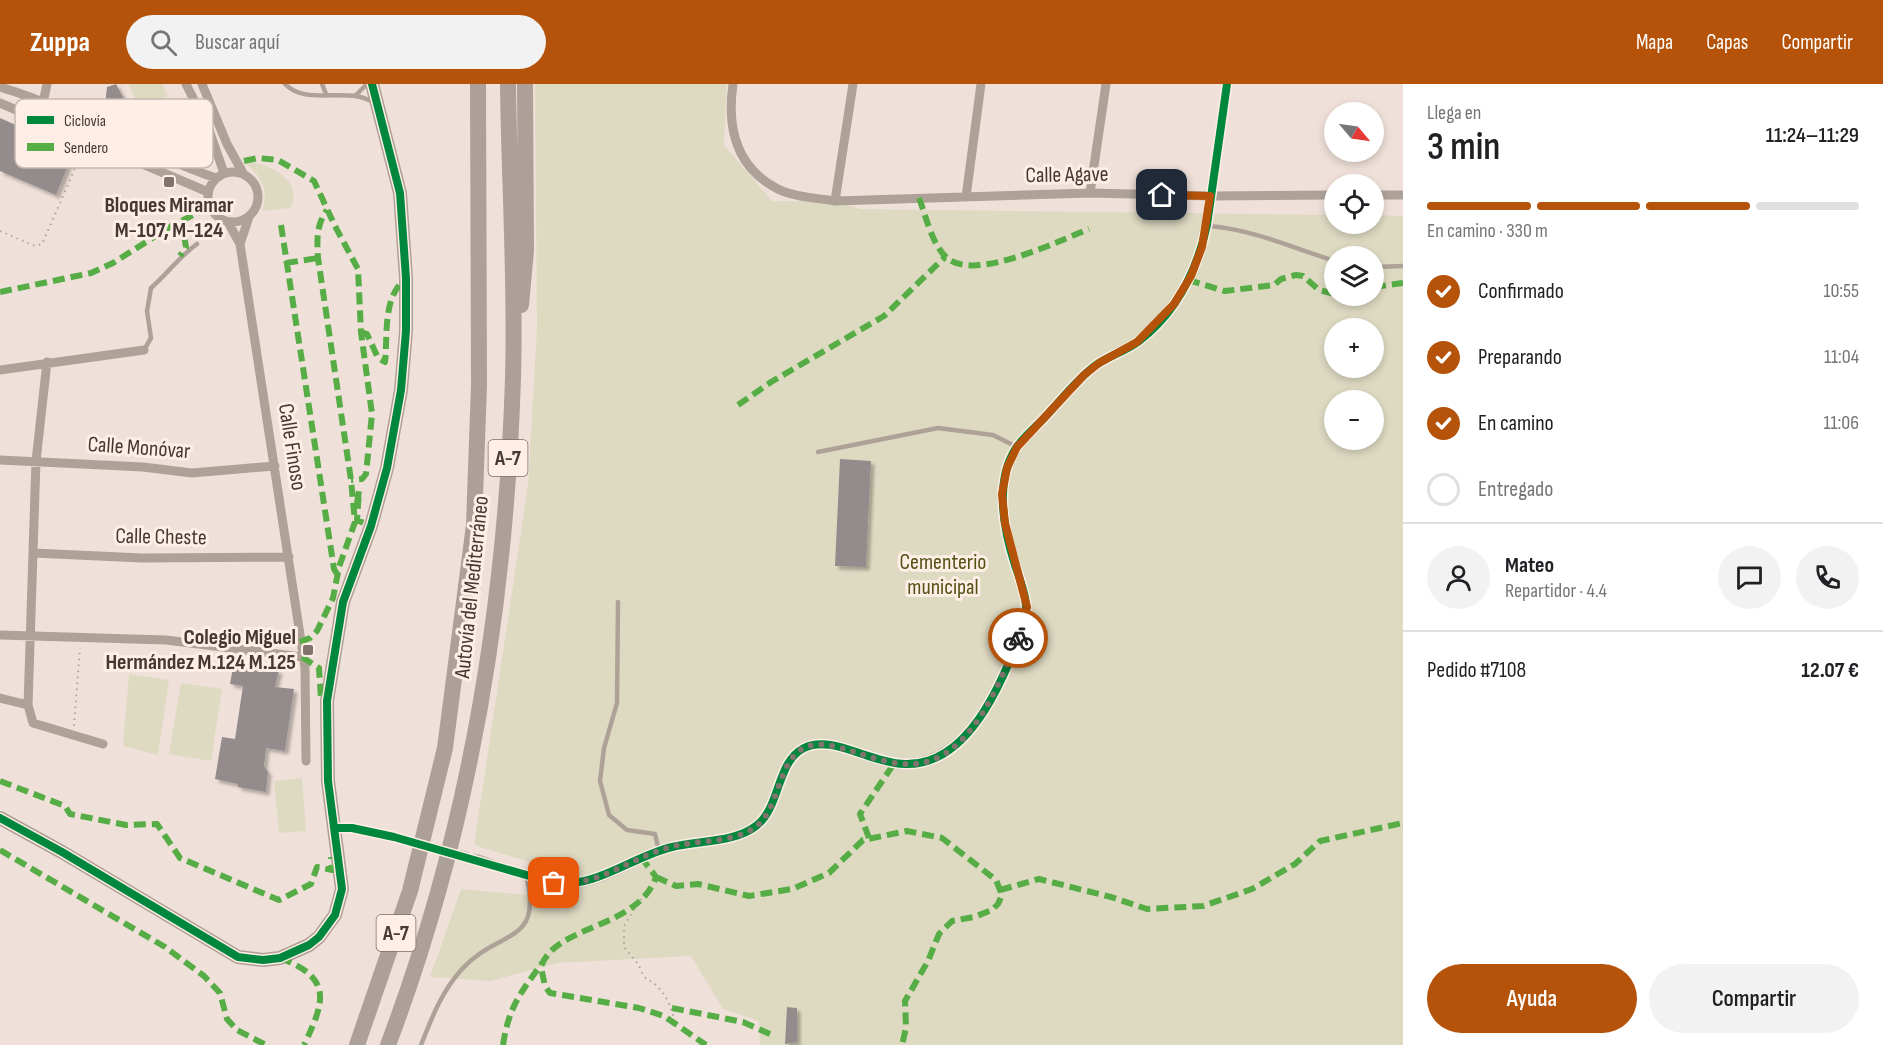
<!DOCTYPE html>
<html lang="es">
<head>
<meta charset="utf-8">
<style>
	:root { --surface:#fff; --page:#f2f2f2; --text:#202124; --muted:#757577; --line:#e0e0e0; --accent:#b45309 }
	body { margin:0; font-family:"Sofia Sans Condensed",sans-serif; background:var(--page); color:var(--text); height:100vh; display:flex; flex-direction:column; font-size:22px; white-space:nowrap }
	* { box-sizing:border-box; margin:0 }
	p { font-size:20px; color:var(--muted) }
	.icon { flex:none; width:33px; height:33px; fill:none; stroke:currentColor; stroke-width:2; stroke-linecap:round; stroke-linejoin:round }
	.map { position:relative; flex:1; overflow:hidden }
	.panel { display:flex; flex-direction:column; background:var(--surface); width:480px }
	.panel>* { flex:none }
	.needle { width:39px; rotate:119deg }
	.buttons { position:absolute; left:1324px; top:18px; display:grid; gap:12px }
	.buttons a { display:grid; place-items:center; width:60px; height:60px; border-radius:50%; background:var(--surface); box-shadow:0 3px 9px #0003; font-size:30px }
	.pin { position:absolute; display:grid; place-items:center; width:51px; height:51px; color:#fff; margin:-26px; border-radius:12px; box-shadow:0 3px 9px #0006 }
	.courier { position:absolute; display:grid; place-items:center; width:60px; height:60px; margin:-30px; border:4px solid #b45309; border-radius:50%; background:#fff; color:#222; box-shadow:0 2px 8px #0007 }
	.head em { font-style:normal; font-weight:600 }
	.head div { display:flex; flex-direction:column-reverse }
	.head { display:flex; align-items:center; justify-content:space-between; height:102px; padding:0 24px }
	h1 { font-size:39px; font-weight:600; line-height:45px }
	.bar { display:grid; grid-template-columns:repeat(4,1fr); gap:9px 6px; align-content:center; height:72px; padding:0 24px }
	.bar i { height:8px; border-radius:4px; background:var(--line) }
	.bar .active { background:var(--accent) }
	.bar p { grid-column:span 4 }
	.line { display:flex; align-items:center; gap:15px; padding:0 24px; border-top:2px solid var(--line) }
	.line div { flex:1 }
	.round { display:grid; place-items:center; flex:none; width:63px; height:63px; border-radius:32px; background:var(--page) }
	ol { padding:0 24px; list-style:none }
	li { display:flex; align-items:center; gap:18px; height:66px }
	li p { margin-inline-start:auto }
	li .icon { padding:6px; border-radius:50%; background:var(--accent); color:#fff; stroke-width:4 }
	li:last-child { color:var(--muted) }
	li i { width:33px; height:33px; border:3px solid var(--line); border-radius:50% }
	.cta { display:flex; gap:12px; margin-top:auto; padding:12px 24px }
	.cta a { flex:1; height:69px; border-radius:36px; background:var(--accent); color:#fff; font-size:24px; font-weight:600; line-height:69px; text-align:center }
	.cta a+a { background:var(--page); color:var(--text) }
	header { display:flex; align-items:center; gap:36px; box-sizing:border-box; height:84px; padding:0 30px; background:var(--accent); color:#fff }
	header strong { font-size:28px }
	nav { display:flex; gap:33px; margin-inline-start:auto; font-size:21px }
	.search { width:420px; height:54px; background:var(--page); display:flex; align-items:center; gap:15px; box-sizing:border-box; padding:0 21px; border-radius:33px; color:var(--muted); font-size:22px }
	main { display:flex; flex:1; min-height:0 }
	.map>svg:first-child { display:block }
	.green { fill:#dedac2; fill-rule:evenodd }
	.building { fill:#948c8c; filter:url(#shadow) }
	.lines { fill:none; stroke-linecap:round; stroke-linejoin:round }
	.street-tunnel { stroke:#cdbfb8; stroke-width:9; stroke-dasharray:9 4.5; stroke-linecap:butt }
	.path { stroke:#afa59d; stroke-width:2; stroke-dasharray:1.5 4.5; stroke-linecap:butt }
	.lane { stroke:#aea298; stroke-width:4.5 }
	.street { stroke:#aea298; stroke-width:9 }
	.secondary { stroke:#aea096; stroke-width:14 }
	.highway { stroke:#ada098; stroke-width:16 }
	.quiet { stroke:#56ac45; stroke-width:6; stroke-dasharray:12 6; stroke-linecap:butt }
	.cycleway-casing { stroke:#feeee5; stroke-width:11 }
	.cycleway { stroke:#00873e; stroke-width:8 }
	.done { stroke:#80746d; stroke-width:6; stroke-dasharray:0 10.8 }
	.route { stroke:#b45309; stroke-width:8 }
	.poi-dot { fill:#80746d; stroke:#feeee5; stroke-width:2 }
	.labels { text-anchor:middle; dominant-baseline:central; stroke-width:6; stroke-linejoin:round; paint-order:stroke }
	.shield { fill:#feeee5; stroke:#7c6f68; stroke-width:1.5 }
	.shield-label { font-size:21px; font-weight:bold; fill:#443933 }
	.street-label { font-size:22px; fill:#443933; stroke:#feeee5 }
	.poi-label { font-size:22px; font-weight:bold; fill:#443933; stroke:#feeee5 }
	.park-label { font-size:22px; fill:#505315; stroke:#feeee5 }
	.key { fill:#feeee5; stroke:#c6b8b0; stroke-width:1.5 }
	.key-label { font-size:16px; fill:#443933 }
</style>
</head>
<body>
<header>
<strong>Zuppa</strong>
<div class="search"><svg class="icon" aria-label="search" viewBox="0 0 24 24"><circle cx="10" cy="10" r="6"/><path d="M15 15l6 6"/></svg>Buscar aquí</div>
<nav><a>Mapa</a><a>Capas</a><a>Compartir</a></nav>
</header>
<main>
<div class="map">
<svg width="1403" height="961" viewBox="0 0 1403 961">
	<defs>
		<filter id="shadow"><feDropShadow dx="3.5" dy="3.5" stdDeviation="1.5" flood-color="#0004"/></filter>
	</defs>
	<rect width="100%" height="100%" fill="#efe1d9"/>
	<!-- green -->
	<path class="green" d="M128,0H162L168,12L141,26Z
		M535,0H727L724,61L772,117H835L860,125L1335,131V140H1374V131L1403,132V961H760L759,937L723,925L691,872L557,879L491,897L430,893L461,805L547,813L529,778L474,761L528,401L537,245ZM1335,172H1374V212H1335ZM1335,244H1374V284H1335ZM1335,316H1374V356H1335Z
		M176,13L190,40L199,71L135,43L139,31Z
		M244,77C266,78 306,96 290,124L262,127C270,104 260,92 244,77Z
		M129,590L169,596L158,671L123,662Z
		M181,599L222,605L211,677L169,670Z
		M302,694L306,747L279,749L274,697Z"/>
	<!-- building -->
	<path class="building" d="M116,0L132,30L128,39L109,30L105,21L107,3Z
		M0,34L74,67L56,111L0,87Z
		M840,375L871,377L866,483L835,482Z
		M234,578L279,586L275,603L294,605L285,667L266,664L264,682L268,688L266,708L238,703V700L215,695L222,653L235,655L243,602L230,600Z
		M787,923L797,924V958L785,960Z"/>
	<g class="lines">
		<!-- street-tunnel -->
		<path class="street-tunnel" d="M394,753L478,775"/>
		<!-- path -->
		<path class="path" d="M159,21L171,48L183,64
			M0,147L35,162L42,160L84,64
			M74,642L80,564
			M641,815L624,842V863L638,880L644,893C663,903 671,919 675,940"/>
		<!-- lane -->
		<path class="lane" d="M285,0C307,23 348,1 374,19
			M322,0L326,10
			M356,11L367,0
			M1208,142C1252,145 1293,164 1335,177
			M1374,183L1403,182
			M144,266L151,254L147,227L151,204C168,189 179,173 197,160
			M818,368L938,344L993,351L1017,363
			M618,518L617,619L604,664L600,697L609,731L627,746L655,750L659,767
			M421,961C432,933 442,907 462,885C499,845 544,861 526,791"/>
		<!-- street -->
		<path class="street" d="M186,0L209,46L224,89
			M202,0L227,60L243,89
			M733,0C727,42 735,82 776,104C792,113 816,114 835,117L1090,109L1210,112L1335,111
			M0,3C75,25 142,69 216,94
			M0,19L208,108
			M43,19L47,0
			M208 113a25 25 0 1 1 50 0a25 25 0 1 1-50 0Z
			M1090,109L1106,0
			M1374,111H1403
			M966,113L981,0
			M835,117L853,0
			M228,138L240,160L305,583L306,677
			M240,160L249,133
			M47,278L36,377L28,621L33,639L103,660
			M0,286L144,266
			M0,376L143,383L192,389L275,382
			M33,469L142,474L289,473
			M0,551L166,556L302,573
			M0,614L28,621
			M335,744H352L394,753
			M478,775C506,784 538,800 568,800C605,800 637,772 672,763C699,756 735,759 757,741C781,722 776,685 800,666C812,656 832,661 845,665C864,671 889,682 908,680C975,673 1002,598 1023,544C1031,522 1022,503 1015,482C1003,445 993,396 1017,363C1026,350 1039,339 1050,329C1065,312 1080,291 1099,279C1111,272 1124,267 1136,259C1175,233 1198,186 1207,141L1227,0"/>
		<!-- secondary -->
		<path class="secondary" d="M0,734L62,768L238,873L263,876L280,874L309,861L319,853L335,831L342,805L328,697L327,617L343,518L371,442L387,384L401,306L406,247V194L400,109L372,0"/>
		<!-- highway -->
		<path class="highway" d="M521,221L526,166L525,0
			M357,961L410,807L445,664L474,441L479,301L478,0
			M388,961C469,747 506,523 513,294C516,197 509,98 508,0"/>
		<!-- quiet -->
		<path class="quiet" d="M244,77L258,74L278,76L314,97L335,142L358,185L361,248L372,330L366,390L362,395L351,396
			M919,114C926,132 932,161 947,174C975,198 1058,157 1089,145
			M173,141L183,145L186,163L180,172
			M281,141L334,485L337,490
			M286,179L318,174
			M1188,196L1225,207L1274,201L1281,195L1296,191L1303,192L1319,206L1335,210
			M1374,203L1403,199
			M0,208L91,189L113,179L173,141L216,120
			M361,248L367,250L378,274L385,278C388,250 382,214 406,194
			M738,321L771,298L884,232L945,173
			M357,419L359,407L357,436L371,442
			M300,558L310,554L317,547L333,514L339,483L355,438L351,396L318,174C317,156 316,141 327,126
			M302,573L319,584L321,614
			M0,697L65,722L70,730L126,741L157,740L180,774L279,816L311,800L317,783L332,786L331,773
			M869,754L860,730L895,678
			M0,766L165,863L204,892L220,909L227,935L237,946L266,961
			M641,773L656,793C638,845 554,841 541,883L545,902L550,909L639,924L664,932L706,961
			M656,793L676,802L698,800L749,812L792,805L829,789L863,756L907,747L942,754L996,796L1002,811L998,820L992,826L974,833L952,837L939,850L928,877L905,917L906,944L902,961
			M1000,806L1039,795L1111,813L1147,825L1203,822L1252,805L1295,780L1320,757L1403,739
			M280,874C333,894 325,917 304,961
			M672,924L743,938L770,950
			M503,961C509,922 520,910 542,879"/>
		<!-- cycleway casing -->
		<g class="cycleway-casing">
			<path id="cycleway" d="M0,734L62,768L238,873L263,876L280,874L309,861L319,853L335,831L342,805L328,697L327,617L343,518L371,442L387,384L401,306L406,247V194L400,109L372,0
				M335,744H352L394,753L554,799C597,804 631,773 672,763C699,756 734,759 756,742C781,723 776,678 804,664C822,655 844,664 862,670C875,674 891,680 905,680C971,682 1003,594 1023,544C1031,521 1022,502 1015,481C1003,444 994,398 1016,364C1024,352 1037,342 1046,332C1062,315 1077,295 1096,281C1109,272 1126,267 1139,257C1176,229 1197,186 1207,141L1227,0"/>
		</g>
		<!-- cycleway -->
		<use href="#cycleway" class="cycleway"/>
	</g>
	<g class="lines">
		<!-- done -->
		<path class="done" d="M554,799C598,804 632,772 674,762C699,756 735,759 757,742C780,722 778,679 802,665C817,656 835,662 851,667C868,672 886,679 904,680C968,685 999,600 1018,554"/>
		<!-- route -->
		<path class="route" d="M1018,554L1027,523L1005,439L1002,410L1007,384L1017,363L1084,291L1099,279L1137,258L1174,220L1191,192L1202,163L1210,112L1162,111"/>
	</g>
	<!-- markers -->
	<g class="poi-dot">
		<rect x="163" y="92" width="12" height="12" rx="3"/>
		<rect x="302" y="560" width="12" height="12" rx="3"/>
	</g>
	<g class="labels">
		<!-- shield labels -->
		<g class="shield">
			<rect x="488.5" y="356" width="39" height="36" rx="4.5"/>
			<rect x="376.5" y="831" width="39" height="36" rx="4.5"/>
		</g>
		<g class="shield-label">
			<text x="508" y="374">A-7</text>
			<text x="396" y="849">A-7</text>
		</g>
		<!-- street labels -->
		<g class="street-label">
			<text transform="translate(1067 91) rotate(-1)">Calle Agave</text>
			<text transform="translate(292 363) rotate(81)">Calle Finoso</text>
			<text transform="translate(139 364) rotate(4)">Calle Monóvar</text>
			<text transform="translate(161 453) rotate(1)">Calle Cheste</text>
			<text transform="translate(472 503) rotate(-84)">Autovía del Mediterráneo</text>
		</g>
		<!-- poi labels -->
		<g class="poi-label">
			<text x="169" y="121">Bloques Miramar<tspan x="169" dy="25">M-107, M-124</tspan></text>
			<text x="296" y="553" text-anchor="end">Colegio Miguel<tspan x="296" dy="25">Hermández M.124 M.125</tspan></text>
		</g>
		<!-- park labels -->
		<g class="park-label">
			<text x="943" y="478">Cementerio<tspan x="943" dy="25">municipal</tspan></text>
		</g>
	</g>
	<!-- legend -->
	<rect x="15" y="15" width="198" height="69" rx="9" class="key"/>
	<rect x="27" y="32" width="27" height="8" fill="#00873e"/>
	<rect x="27" y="59" width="27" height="8" fill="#56ac45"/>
	<g class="key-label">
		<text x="64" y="42">Ciclovía</text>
		<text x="64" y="69">Sendero</text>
	</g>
</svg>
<div class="buttons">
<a><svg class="needle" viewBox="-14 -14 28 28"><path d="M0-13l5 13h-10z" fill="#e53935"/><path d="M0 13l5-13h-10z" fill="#757577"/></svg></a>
<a><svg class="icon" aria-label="locate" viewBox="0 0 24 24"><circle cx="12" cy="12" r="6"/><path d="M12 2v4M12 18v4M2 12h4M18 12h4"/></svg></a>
<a><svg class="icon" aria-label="layers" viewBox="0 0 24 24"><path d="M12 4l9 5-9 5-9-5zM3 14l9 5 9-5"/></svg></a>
<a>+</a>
<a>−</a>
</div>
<div class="pin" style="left:554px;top:799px;background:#ea580c"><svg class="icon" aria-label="bag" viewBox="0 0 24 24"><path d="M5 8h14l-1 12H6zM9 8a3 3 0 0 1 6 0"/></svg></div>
<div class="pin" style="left:1162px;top:111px;background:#1f2937"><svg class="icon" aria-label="home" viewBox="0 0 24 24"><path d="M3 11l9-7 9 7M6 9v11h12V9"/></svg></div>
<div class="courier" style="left:1018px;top:554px"><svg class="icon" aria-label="bike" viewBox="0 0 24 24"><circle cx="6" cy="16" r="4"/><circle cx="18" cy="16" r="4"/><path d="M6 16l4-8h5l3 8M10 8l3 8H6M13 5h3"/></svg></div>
</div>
<section class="panel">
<div class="head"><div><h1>3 min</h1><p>Llega en</p></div><em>11:24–11:29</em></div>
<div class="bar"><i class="active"></i><i class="active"></i><i class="active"></i><i></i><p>En camino · 330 m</p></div>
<ol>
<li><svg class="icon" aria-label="check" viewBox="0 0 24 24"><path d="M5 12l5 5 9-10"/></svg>Confirmado<p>10:55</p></li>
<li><svg class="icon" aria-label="check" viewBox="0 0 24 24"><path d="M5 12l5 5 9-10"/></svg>Preparando<p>11:04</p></li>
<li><svg class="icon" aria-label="check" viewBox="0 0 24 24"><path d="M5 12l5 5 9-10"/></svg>En camino<p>11:06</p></li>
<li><i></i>Entregado</li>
</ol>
<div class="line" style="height:108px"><a class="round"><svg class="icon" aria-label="person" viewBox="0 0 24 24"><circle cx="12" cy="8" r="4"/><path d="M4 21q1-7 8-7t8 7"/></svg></a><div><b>Mateo</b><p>Repartidor · 4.4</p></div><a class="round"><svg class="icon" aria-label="chat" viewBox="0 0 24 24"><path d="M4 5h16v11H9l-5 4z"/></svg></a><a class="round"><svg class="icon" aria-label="phone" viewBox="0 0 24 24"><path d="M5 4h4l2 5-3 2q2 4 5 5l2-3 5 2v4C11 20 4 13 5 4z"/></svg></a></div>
<div class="line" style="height:78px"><div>Pedido #7108</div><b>12.07 €</b></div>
<div class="cta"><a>Ayuda</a><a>Compartir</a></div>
</section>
</main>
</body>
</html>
